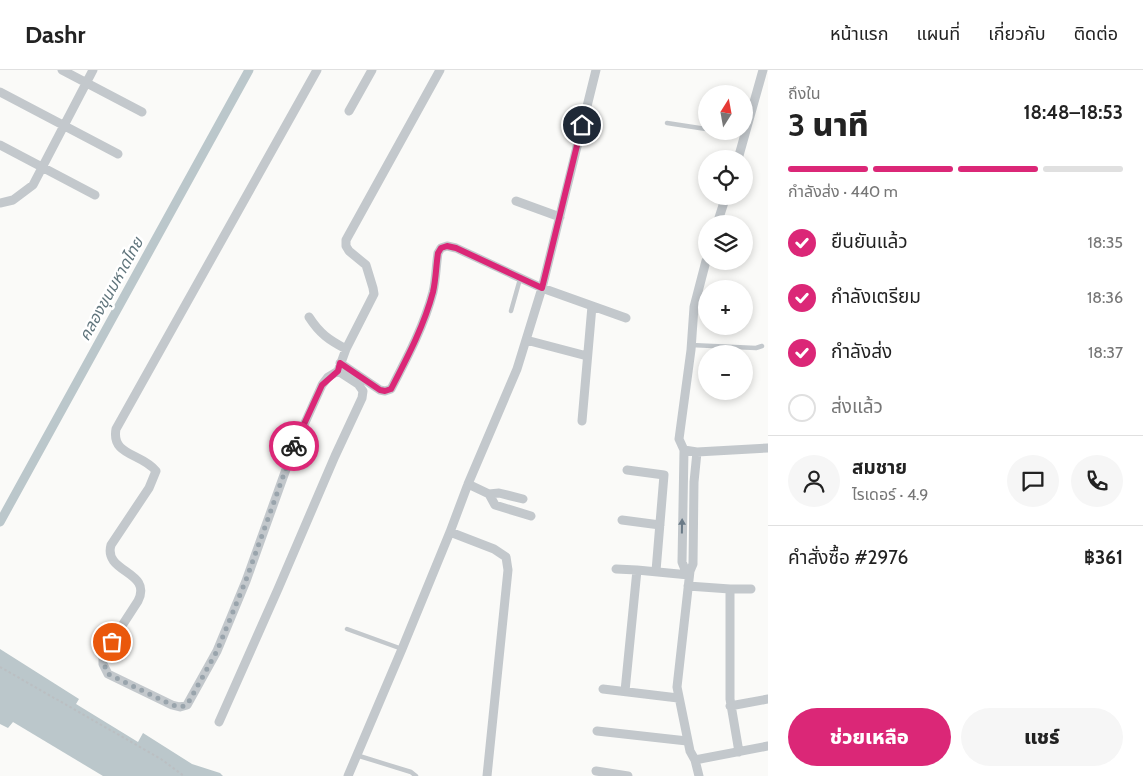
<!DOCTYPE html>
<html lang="th">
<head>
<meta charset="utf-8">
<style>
	:root { --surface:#fff; --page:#f6f6f6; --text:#222; --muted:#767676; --line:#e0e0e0; --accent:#db2777 }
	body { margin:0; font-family:Cabin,"Noto Sans Thai",sans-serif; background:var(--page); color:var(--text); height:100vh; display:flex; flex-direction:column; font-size:19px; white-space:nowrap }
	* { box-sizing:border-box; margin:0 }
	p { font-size:16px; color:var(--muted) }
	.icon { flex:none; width:28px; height:28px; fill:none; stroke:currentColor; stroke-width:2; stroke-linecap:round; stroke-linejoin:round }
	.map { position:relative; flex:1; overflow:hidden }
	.details { display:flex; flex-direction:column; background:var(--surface); width:375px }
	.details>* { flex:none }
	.needle { width:32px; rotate:11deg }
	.tools { position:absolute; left:698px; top:15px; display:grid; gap:10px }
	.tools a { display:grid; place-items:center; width:55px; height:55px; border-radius:50%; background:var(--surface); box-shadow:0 2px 8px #0003; font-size:25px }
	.pin { position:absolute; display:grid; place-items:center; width:42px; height:42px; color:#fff; margin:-21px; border:2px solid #fff; border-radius:50%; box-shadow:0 1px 5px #0007 }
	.courier { position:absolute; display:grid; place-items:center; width:50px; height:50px; margin:-25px; border:4px solid #db2777; border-radius:50%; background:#fff; color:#222; box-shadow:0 1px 6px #0007 }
	.summary em { font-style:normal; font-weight:800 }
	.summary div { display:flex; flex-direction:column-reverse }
	.summary { display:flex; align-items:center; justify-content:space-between; height:85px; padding:0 20px }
	h1 { font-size:32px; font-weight:800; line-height:38px }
	.bar { display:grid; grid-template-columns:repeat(4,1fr); gap:8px 5px; align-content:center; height:60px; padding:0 20px }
	.bar i { height:6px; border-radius:4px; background:var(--line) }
	.bar .current { background:var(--accent) }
	.bar p { grid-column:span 4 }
	.line { display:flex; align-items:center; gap:12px; padding:0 20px; border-top:1px solid var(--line) }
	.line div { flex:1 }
	.round { display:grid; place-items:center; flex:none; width:52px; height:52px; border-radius:26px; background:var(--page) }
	ol { padding:0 20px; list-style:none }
	li { display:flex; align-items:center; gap:15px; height:55px }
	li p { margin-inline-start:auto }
	li .icon { padding:5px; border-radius:50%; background:var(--accent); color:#fff; stroke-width:4 }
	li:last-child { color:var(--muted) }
	li i { width:28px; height:28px; border:2px solid var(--line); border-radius:50% }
	.cta { display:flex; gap:10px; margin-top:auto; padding:10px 20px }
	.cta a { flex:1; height:58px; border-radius:30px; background:var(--accent); color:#fff; font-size:20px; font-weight:800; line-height:58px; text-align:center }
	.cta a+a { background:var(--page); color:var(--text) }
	header { display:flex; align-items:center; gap:30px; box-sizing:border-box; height:70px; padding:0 25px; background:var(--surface); border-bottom:1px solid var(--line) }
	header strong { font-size:24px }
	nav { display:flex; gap:28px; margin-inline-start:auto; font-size:18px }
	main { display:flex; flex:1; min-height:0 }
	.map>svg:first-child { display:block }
	.water { fill:#bbc7cb }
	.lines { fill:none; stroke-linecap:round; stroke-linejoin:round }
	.canal { stroke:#bbc7cb; stroke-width:9 }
	.path { stroke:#bbbfc2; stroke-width:2; stroke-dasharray:2.5 2.5; stroke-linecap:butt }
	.lane { stroke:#c3c8cc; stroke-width:4.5 }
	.street { stroke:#c3c8cc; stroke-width:9 }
	.oneway { fill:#6a7a87 }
	.done { stroke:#99a4ac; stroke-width:5; stroke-dasharray:0 9 }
	.route { stroke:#db2777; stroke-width:6 }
	.labels { text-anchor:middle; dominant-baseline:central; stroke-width:5; stroke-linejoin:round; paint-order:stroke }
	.water-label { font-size:16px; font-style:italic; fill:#60757c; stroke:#fff }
</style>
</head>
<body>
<header>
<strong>Dashr</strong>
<nav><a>หน้าแรก</a><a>แผนที่</a><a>เกี่ยวกับ</a><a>ติดต่อ</a></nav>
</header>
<main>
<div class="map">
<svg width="768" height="706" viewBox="0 0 768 706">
	<rect width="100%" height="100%" fill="#fafaf8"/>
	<!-- water -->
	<path class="water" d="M0,579L79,629L76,634L138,672L143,663L192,694L220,703L223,706H103L13,652L8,658L0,654Z"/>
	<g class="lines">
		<!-- canal -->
		<path class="canal" d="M0,452L249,0"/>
		<!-- path -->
		<path class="path" d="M0,597L161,689L184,706"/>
		<!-- lane -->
		<path class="lane" d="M667,53L706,59
			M726,61L744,64
			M511,241L520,209
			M691,275L756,278L762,276
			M347,559L402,579
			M356,685L411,702L416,706"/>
		<!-- street -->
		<path class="street" d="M62,0L142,42
			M317,0L116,359C111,386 142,383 156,401L149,418L111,475C103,503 153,501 138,531L103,585V594L108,604L172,635L180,637L187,635L217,581L246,511L294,377L322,315L328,307L338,301
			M0,22L118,84
			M349,41L372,0
			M0,75L95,125
			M738,89L763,0
			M516,131L560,147
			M0,133L13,130L33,115L93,0
			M717,154L726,126
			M706,191L694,237L691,280L679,369L684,380L697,382L768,378
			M309,247C320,264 329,270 346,279
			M526,270L587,286
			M340,293L380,320L385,321L391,319C407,288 424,256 433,222C436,209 436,196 438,183L441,178L447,176L456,178L542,218L626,248
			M582,351L592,236
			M684,380L682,492L684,497L690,501
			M697,382L694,412L693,494L690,501L677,617L690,681L695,690L699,706
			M627,400L664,405L656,501
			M468,414L489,424L495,435L531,446
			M489,424L499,423L523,429
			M622,450L660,455
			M450,462L494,479L506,487L508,500L487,706
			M616,499L637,500
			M688,516L730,519V629L739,682
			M730,519H751
			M603,619L678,628
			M625,621L637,500L689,505
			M730,636L768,629
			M219,652L278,519L335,386L362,328L363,321L358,314L338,301L346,279L374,224L373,218L366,195L349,181L346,176V170L440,0
			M597,661L687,671
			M695,690L768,676
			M596,701L628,706
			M348,706L402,579L450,462L468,414L517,299L542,218L596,0"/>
	</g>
	<!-- one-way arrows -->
	<defs><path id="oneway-solid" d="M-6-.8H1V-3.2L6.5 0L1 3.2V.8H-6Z" transform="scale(1.25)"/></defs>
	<use class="oneway" href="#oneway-solid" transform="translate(682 456) rotate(-89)"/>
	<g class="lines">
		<!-- done -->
		<path class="done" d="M112,572C104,584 101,590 108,604L172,635L180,637L187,635L217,581L246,510L294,376"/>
		<!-- route -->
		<path class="route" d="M294,376L322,315L338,301L340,293L380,320L385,321L391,319C407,288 424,256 433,222C436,209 436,196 438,183L441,178L447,176L456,178L542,218L582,55"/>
	</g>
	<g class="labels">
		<!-- water labels -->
		<g class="water-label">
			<text transform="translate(111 219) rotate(-61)">คลองขุนมหาดไทย</text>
		</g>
	</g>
</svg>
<div class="tools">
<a><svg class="needle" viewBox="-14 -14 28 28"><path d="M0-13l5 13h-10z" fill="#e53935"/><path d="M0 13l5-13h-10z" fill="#767676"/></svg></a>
<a><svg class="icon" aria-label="locate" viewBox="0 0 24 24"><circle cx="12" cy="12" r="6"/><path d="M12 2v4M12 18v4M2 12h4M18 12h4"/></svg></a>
<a><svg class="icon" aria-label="layers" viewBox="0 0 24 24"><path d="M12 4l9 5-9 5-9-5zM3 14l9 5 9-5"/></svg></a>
<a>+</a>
<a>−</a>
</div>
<div class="pin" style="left:112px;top:572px;background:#ea580c"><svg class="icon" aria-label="bag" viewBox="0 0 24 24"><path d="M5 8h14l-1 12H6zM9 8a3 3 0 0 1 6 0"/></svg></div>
<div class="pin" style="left:582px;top:55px;background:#1f2937"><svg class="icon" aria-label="home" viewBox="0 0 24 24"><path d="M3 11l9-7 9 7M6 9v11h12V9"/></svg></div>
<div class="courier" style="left:294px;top:376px"><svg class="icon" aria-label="bike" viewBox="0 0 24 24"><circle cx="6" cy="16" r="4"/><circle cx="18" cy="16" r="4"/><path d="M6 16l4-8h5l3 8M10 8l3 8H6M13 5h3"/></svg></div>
</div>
<section class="details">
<div class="summary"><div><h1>3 นาที</h1><p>ถึงใน</p></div><em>18:48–18:53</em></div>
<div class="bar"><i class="current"></i><i class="current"></i><i class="current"></i><i></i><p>กำลังส่ง · 440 m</p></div>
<ol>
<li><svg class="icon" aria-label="check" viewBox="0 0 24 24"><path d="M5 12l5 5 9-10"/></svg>ยืนยันแล้ว<p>18:35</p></li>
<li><svg class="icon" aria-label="check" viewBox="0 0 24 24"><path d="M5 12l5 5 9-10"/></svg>กำลังเตรียม<p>18:36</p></li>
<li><svg class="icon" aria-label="check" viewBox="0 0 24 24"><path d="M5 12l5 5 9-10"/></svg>กำลังส่ง<p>18:37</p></li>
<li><i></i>ส่งแล้ว</li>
</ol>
<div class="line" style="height:90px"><a class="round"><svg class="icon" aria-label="person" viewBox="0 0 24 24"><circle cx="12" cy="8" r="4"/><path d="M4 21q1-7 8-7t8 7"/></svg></a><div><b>สมชาย</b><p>ไรเดอร์ · 4.9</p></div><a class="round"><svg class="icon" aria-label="chat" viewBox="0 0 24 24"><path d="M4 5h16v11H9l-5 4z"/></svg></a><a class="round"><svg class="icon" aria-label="phone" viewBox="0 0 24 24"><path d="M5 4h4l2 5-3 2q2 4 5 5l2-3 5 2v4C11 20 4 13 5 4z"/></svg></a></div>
<div class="line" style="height:65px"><div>คำสั่งซื้อ #2976</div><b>฿361</b></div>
<div class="cta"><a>ช่วยเหลือ</a><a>แชร์</a></div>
</section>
</main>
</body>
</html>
